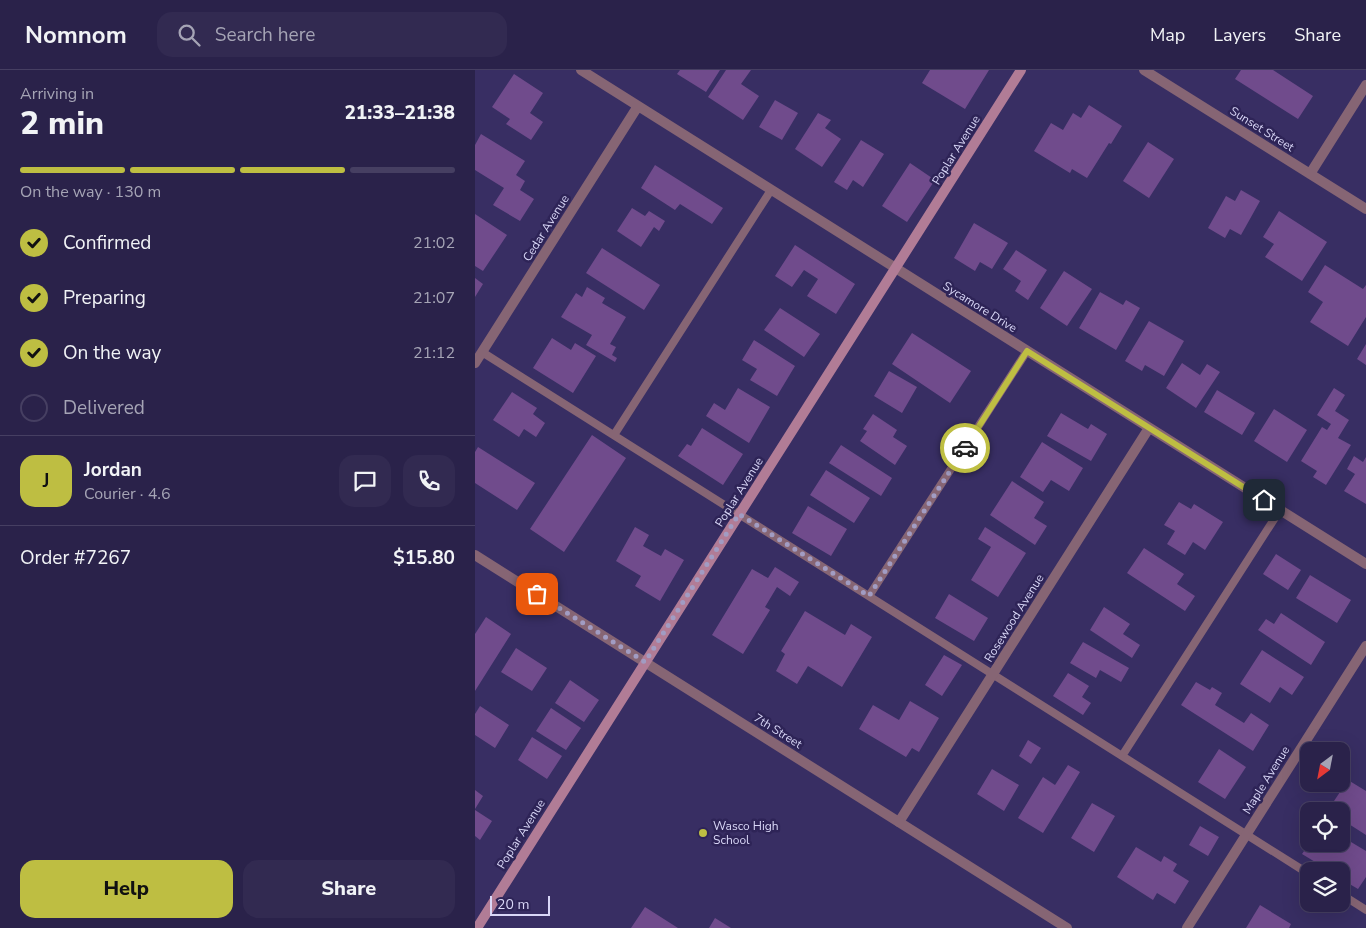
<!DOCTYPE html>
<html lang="en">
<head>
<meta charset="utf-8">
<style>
	:root { --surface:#2a224a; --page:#322a51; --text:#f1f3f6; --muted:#a5a4b5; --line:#463f62; --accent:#bebe42 }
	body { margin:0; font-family:"Nunito Sans",sans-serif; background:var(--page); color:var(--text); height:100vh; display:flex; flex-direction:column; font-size:19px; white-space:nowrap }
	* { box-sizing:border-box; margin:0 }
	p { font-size:16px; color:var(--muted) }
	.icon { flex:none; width:28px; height:28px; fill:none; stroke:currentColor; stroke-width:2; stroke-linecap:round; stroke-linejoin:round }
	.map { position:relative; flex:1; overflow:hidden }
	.side { display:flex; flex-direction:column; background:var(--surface); width:475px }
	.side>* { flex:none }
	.needle { width:32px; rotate:212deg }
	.tools { position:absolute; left:825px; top:672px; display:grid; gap:10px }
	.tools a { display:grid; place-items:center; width:50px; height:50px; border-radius:10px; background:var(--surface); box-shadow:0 5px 20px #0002,0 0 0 1px var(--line); font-size:25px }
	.scale { position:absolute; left:15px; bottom:12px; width:60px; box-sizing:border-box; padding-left:5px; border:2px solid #d9d7f7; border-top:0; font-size:14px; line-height:18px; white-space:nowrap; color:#d9d7f7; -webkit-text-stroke:4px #2e2457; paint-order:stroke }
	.pin { position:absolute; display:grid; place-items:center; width:42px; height:42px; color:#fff; margin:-21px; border-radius:10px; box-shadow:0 2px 8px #0006 }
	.courier { position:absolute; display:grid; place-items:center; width:50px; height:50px; margin:-25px; border:4px solid #bebe42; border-radius:50%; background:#fff; color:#222; box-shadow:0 1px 6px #0007 }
	.headline em { font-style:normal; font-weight:800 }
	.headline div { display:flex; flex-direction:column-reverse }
	.headline { display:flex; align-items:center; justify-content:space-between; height:85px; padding:0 20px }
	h1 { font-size:32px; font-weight:800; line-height:38px }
	.bar { display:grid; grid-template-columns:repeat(4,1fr); gap:8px 5px; align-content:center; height:60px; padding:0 20px }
	.bar i { height:6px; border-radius:4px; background:var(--line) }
	.bar .on { background:var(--accent) }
	.bar p { grid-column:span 4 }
	.line { display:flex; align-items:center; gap:12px; padding:0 20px; border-top:1px solid var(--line) }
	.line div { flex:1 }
	.round { display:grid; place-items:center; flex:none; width:52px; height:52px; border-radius:15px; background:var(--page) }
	ol { padding:0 20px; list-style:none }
	li { display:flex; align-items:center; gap:15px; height:55px }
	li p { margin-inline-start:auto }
	li .icon { padding:5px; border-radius:50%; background:var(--accent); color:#111; stroke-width:4 }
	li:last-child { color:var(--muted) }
	li i { width:28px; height:28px; border:2px solid var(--line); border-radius:50% }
	.button { display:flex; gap:10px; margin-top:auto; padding:10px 20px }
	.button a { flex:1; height:58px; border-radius:15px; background:var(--accent); color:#111; font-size:20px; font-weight:800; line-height:58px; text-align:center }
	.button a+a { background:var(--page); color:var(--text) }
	header { display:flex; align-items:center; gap:30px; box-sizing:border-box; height:70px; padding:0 25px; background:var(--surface); border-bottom:1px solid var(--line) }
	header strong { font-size:24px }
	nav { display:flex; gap:28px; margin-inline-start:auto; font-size:18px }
	.search { width:350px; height:45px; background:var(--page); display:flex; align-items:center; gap:12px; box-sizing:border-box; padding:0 18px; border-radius:15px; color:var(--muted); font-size:19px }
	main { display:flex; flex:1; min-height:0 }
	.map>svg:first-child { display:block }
	.building { fill:#704b8c }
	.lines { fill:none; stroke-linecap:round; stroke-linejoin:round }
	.service { stroke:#866574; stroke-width:8 }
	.minor { stroke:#866574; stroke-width:10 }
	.tertiary { stroke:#866574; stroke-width:10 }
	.secondary { stroke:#b17c96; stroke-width:10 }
	.done { stroke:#a19cc3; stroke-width:5; stroke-dasharray:0 9 }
	.route { stroke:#bebe42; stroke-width:6 }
	.poi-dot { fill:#bebe42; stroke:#2e2457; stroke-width:2 }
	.labels { text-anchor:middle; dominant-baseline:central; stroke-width:5; stroke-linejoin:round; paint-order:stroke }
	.street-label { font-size:12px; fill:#d9d7f7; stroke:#2e2457 }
	.poi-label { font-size:12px; fill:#d9d7f7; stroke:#2e2457; text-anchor:start }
</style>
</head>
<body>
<header>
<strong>Nomnom</strong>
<div class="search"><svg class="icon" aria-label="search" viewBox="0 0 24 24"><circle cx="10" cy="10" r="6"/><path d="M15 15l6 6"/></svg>Search here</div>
<nav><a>Map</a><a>Layers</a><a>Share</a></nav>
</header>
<main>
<section class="side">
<div class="headline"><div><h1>2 min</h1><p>Arriving in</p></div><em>21:33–21:38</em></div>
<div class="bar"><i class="on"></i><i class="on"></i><i class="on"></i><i></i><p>On the way · 130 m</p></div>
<ol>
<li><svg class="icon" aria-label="check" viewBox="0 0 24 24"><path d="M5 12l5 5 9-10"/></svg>Confirmed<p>21:02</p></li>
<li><svg class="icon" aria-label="check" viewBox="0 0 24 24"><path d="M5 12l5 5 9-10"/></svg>Preparing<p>21:07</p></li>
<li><svg class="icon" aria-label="check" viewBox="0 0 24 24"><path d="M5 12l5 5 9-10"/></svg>On the way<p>21:12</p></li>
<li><i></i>Delivered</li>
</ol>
<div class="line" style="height:90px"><b class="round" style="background:var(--accent);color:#111">J</b><div><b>Jordan</b><p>Courier · 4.6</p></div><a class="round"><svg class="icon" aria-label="chat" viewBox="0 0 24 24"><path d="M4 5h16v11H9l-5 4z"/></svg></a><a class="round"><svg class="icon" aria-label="phone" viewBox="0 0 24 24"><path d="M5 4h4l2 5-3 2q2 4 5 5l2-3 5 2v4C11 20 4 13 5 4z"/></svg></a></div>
<div class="line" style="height:65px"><div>Order #7267</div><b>$15.80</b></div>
<div class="button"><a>Help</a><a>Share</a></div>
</section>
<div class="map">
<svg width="891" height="858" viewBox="0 0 891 858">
	<rect width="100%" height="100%" fill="#382e63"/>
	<!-- building -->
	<path class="building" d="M205,0H245L231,22L202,4Z
		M251,0H276L266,14L284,26L268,50L233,27Z
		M455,0H514L490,39L447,13Z
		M766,0H798L838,26L823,49L760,9Z
		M39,4L68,23L55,43L68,52L56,70L31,54L35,49L17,37Z
		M300,30L323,43L307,70L284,57Z
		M614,35L647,56L636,74L634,73L612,108L597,99L595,103L559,81L576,53L588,60L598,43L606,48Z
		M343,43L356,50L350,58L366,69L347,97L320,79Z
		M6,64L50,91L41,105L50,111L45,120L59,129L45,151L18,135L29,118L0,100V75Z
		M386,70L409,84L388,117L378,110L372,120L359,112Z
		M673,72L699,89L674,128L648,111Z
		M435,93L460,110L432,152L407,136Z
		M180,95L248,138L237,154L205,134L200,140L166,118Z
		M766,120L785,131L766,165L755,159L750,168L733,158L751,126L760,131Z
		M157,138L170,146L174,141L190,151L184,161L179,157L166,177L142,161Z
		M804,141L852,172L827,211L790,187L799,174L788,167Z
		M0,144L32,165L8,201L0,196Z
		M499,153L533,173L517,199L505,192L500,201L479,188Z
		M320,175L380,214L361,244L332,226L343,209L329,200L317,217L300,206Z
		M127,178L185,215L169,240L111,203Z
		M541,180L572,200L553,230L540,221L546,211L528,199Z
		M850,195L888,219L891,215V247L873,276L835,252L848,232L833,222Z
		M589,201L617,219L592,256L565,238Z
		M0,208L8,214L0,227Z
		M112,217L130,228L127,233L151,247L135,274L141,277L137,285L142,288L140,292L111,275L117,265L86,247L101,223L107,227Z
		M625,222L648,235L651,230L665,238L641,280L604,258Z
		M305,238L345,264L329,287L289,260Z
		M674,251L709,271L689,306L670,295L667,301L650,291Z
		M437,263L496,301L475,333L417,294Z
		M77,268L96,280L100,273L121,286L98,323L58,298Z
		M279,270L320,296L302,326L275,310L282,299L267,290Z
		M891,274V295L882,289Z
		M707,293L725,305L732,294L745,302L721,338L691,318Z
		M414,301L442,317L427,343L399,326Z
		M263,318L295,337L274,373L231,346L239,333L250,340Z
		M859,318L870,325L860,341L874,350L863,368L876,375L851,415L838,407L842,401L826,391L847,357L852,360L856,354L842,345Z
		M742,320L780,343L767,365L729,342Z
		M37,322L62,338L58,344L70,353L61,367L49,359L44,367L18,350Z
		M799,339L832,360L812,392L779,371Z
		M586,343L613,359L616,354L632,364L616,391L572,366Z
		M398,344L422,360L418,367L432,376L420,395L385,371L392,361L388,359Z
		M227,358L268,384L248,415L203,386L212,374L216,376Z
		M117,365L151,388L89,482L55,459Z
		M567,372L608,398L594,421L576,410L568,422L545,407Z
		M366,375L417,408L406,426L354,393Z
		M3,377L60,413L42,440L0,413V382Z
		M879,386L888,392L891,387V434L869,421L880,404L872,399Z
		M351,400L395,428L379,453L335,425Z
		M537,411L569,432L559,448L572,456L560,475L515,445Z
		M704,432L716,439L719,434L748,452L730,480L718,472L710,485L692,474L700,461L689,455Z
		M333,436L372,459L356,486L317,463Z
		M160,457L174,465L168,476L186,486L190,479L209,490L185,531L160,516L166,506L141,491Z
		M510,457L551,483L523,527L496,510L516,477L503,469Z
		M669,478L709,504L702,514L720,526L710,541L652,503Z
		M801,484L826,500L813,520L788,504Z
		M300,497L324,512L315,526L302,517L290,537L295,540L268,584L237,565L277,499L293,508Z
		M835,505L876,530L862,553L821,528Z
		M474,524L513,548L499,571L460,548Z
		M629,537L655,554L648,564L665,575L657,588L615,560Z
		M330,541L370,565L376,554L397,567L367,617L333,596L322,614L301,601L310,584L306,581Z
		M806,543L850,572L836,595L783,560L791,549L799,554Z
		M11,547L36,564L0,621V564Z
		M608,572L654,598L646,612L625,600L621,608L595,593Z
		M41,578L72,598L57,621L26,602Z
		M787,580L829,607L817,625L805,617L795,633L765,614Z
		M469,585L487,595L467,626L450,615Z
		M593,603L614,616L607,627L616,633L608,645L578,626Z
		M95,610L124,630L109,652L80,633Z
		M721,612L735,620L737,617L747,623L740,635L769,653L776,643L794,655L778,681L706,635Z
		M435,631L464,648L444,682L437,678L431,687L384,659L398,635L424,650Z
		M5,636L34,655L20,678L0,665V644Z
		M76,638L106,658L91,680L61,661Z
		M57,667L87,686L72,709L43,690Z
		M553,670L566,678L556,694L544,686Z
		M744,679L771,697L750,729L723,712Z
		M593,695L605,702L568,763L543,748L568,707L580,715Z
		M517,699L544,715L529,741L502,724Z
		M873,710L891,721V765L866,749V741L853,740Z
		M0,720L8,726L0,739Z
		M617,733L640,746L619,782L596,768Z
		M0,740L17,751L5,770L0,766Z
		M725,756L744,767L733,786L714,775Z
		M866,766L891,781V807L883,819L866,809V801H855L827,784L834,774H866Z
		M661,777L686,792L689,786L702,794L698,801L714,811L700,834L682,823L678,830L642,807Z
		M785,835L816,854L814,858H771Z
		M170,837L203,858H156Z
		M240,848L256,858H234Z"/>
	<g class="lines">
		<!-- service -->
		<path class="service" d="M7,282L834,804
			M139,365L296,120
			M394,526L552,281
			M647,686L805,440
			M866,824L891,840"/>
		<!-- minor -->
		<path class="minor" d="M106,0L891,494
			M669,0L891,139
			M835,104L891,15
			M0,293L163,36
			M424,752L674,358
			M712,858L891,576"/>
		<!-- tertiary -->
		<path class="tertiary" d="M0,485L592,858"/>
		<!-- secondary -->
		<path class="secondary" d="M2,858L546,0"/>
	</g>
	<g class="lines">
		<!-- done -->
		<path class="done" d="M62,524L170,592L264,444L394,526L490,378"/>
		<!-- route -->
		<path class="route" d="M490,378L552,281L789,430"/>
	</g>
	<!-- markers -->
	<circle class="poi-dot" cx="228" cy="763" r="5"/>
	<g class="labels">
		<!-- street labels -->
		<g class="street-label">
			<text transform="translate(787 59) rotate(32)">Sunset Street</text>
			<text transform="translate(481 80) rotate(-58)">Poplar Avenue</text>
			<text transform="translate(71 158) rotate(-58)">Cedar Avenue</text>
			<text transform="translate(505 237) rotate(32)">Sycamore Drive</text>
			<text transform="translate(264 422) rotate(-58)">Poplar Avenue</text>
			<text transform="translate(539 548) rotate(-58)">Rosewood Avenue</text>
			<text transform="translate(303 661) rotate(32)">7th Street</text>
			<text transform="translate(791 710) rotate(-58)">Maple Avenue</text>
			<text transform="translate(46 764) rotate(-58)">Poplar Avenue</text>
		</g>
		<!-- poi labels -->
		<g class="poi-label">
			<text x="238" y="756">Wasco High<tspan x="238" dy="14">School</tspan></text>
		</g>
	</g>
</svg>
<div class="tools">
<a><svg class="needle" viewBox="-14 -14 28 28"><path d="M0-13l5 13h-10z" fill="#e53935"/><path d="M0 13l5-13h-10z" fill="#a5a4b5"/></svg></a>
<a><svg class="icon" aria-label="locate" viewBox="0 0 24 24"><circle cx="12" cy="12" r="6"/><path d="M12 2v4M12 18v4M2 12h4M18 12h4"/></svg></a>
<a><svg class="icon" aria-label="layers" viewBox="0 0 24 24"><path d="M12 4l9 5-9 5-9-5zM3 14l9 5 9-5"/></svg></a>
</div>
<div class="scale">20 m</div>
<div class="pin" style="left:62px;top:524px;background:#ea580c"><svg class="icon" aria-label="bag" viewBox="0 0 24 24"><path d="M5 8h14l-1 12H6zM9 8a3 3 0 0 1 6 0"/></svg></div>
<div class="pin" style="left:789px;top:430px;background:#1f2937"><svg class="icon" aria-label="home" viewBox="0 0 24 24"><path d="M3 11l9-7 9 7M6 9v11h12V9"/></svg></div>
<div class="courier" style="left:490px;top:378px"><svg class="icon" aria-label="car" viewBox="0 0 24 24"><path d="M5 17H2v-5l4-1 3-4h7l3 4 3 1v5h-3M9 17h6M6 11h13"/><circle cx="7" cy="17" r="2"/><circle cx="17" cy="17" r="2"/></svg></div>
</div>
</main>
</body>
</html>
